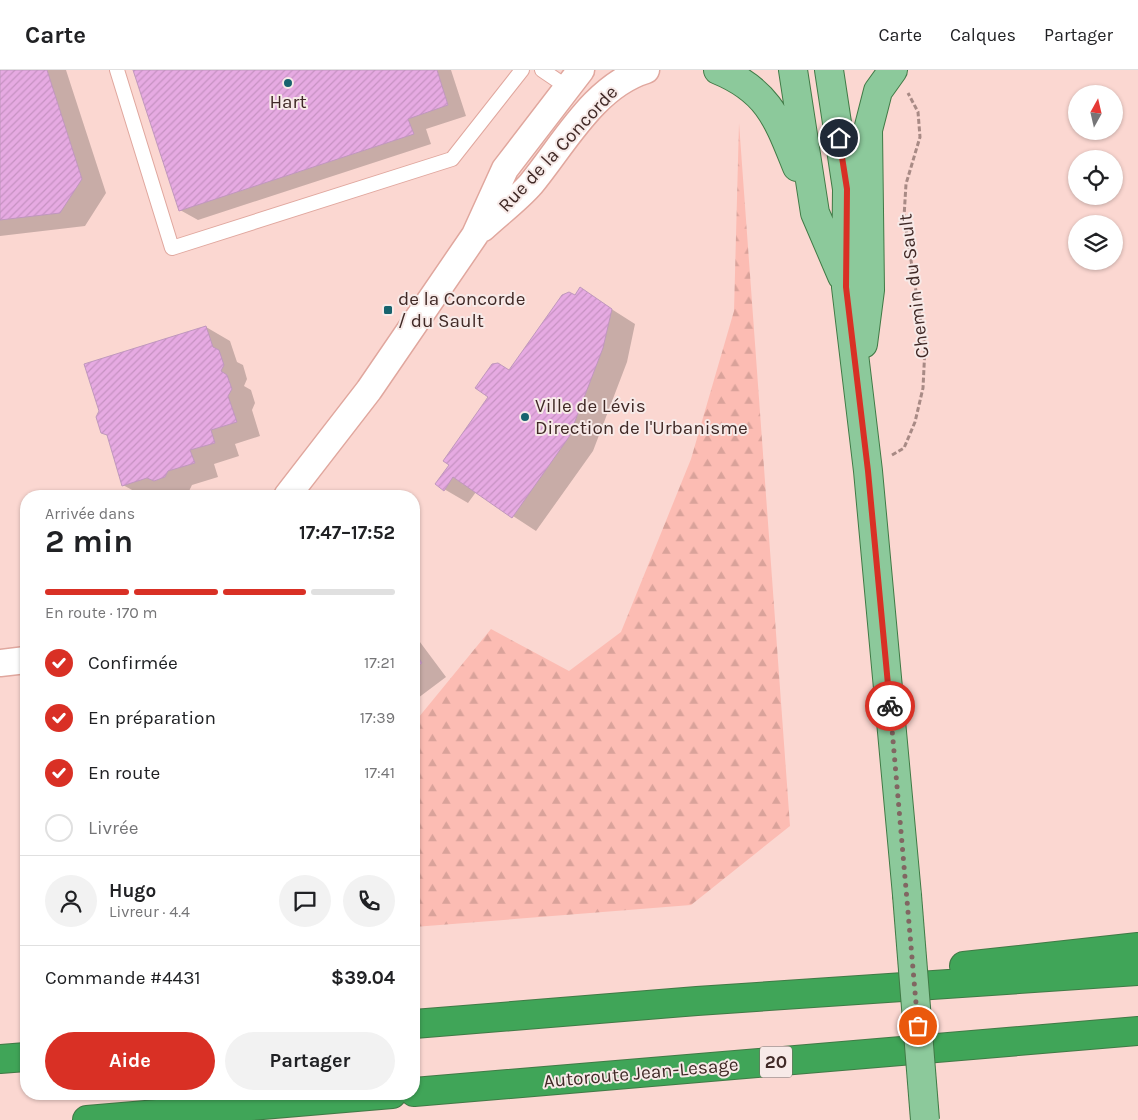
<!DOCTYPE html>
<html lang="fr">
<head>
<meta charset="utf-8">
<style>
	:root { --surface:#fff; --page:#f2f2f2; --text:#202124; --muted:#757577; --line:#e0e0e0; --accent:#d93025 }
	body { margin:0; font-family:Karla,sans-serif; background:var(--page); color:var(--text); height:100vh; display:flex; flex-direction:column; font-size:19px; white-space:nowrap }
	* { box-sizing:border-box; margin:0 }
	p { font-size:16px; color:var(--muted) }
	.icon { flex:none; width:28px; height:28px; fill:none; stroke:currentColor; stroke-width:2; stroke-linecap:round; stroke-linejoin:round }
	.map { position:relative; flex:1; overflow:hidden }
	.drawer { position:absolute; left:20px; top:420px; width:400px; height:610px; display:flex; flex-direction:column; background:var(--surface); border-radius:20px; box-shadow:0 1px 4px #0004 }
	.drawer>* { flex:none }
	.needle { width:32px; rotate:8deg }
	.tools { position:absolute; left:1068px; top:15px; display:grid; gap:10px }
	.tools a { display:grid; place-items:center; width:55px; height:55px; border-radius:50%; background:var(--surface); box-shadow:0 1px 4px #0004; font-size:25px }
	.pin { position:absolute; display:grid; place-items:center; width:42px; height:42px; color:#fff; margin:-21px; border:2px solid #fff; border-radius:50%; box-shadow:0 1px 5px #0007 }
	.courier { position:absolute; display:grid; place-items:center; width:50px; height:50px; margin:-25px; border:4px solid #d93025; border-radius:50%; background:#fff; color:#222; box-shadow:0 1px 6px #0007 }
	.headline em { font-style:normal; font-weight:700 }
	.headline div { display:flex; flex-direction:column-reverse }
	.headline { display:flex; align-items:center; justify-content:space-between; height:85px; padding:0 25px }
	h1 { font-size:32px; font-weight:700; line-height:38px }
	.bar { display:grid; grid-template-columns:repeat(4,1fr); gap:8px 5px; align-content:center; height:60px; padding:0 25px }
	.bar i { height:6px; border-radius:4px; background:var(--line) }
	.bar .selected { background:var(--accent) }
	.bar p { grid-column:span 4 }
	.line { display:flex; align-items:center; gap:12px; padding:0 25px; border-top:1px solid var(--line) }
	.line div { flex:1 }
	.round { display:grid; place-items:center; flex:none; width:52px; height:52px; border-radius:26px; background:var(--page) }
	ol { padding:0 25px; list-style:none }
	li { display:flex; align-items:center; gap:15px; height:55px }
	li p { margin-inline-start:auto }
	li .icon { padding:5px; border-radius:50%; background:var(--accent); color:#fff; stroke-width:4 }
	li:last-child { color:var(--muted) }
	li i { width:28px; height:28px; border:2px solid var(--line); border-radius:50% }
	.cta { display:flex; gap:10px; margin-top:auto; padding:10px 25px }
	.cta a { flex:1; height:58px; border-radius:30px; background:var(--accent); color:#fff; font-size:20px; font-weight:700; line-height:58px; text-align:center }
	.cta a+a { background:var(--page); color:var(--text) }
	header { display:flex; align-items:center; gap:30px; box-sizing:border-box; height:70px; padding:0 25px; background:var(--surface); border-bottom:1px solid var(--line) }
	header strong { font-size:24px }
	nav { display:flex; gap:28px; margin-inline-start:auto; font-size:18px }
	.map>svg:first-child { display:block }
	.forest { fill:url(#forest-firs) }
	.shadow { fill:#0003 }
	.building { fill:url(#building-hatch); stroke:#c098bd }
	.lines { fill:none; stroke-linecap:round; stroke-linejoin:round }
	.service-casing { stroke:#e0a79e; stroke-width:16 }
	.minor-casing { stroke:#e0a79e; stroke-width:29 }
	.primary-casing { stroke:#407a46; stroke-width:30 }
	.motorway-casing { stroke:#407a46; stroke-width:30 }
	.path { stroke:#a88a85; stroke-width:3; stroke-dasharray:5 2.5; stroke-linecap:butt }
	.service { stroke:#fff; stroke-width:14 }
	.minor { stroke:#fff; stroke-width:26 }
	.primary { stroke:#8cc99b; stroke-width:28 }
	.motorway { stroke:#40a558; stroke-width:28 }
	.primary-bridge-casing { stroke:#407a46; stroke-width:30; stroke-linecap:butt }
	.primary-bridge { stroke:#8cc99b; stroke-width:28 }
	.done { stroke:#816662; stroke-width:5; stroke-dasharray:0 9 }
	.route { stroke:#d93025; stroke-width:6 }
	.poi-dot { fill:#17636e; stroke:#f7eae8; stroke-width:2 }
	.labels { text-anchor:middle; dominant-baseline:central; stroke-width:4; stroke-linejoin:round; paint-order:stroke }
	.shield { fill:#f7eae8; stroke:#776360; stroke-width:1 }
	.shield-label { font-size:18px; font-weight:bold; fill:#402926 }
	.poi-label { font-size:19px; fill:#402926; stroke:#f7eae8; text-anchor:start }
	.street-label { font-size:19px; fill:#402926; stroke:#f7eae8 }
</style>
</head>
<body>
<header>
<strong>Carte</strong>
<nav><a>Carte</a><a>Calques</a><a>Partager</a></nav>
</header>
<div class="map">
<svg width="1138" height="1050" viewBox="0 0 1138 1050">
	<defs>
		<pattern id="forest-firs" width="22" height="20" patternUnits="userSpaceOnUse" patternTransform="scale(1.25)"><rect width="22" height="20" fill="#fcbcb3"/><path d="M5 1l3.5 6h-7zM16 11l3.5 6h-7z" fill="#d9a29a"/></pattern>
		<pattern id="building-hatch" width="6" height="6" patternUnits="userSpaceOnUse" patternTransform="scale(1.25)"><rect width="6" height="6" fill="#e6aae2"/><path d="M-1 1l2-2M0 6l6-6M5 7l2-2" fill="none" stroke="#c692c2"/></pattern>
	</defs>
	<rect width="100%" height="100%" fill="#fbd7d1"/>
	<!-- forest -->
	<path class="forest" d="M739,53L790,756L691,835L414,857V653L491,559L569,601L621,562L691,389L734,241Z"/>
	<!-- shadow -->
	<path class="shadow" d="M0,0H66L106,123L85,156L0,166Z
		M134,0H451L466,46L426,59L431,74L198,150L180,140Z
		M580,219L635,254L627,292L593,381L536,461L476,422L468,433L444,419L510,301Z
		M206,257L230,271L237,292L243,295L247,309L244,316L251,320L255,333L252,340L260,366L235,374L239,386L214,394L218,407L192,415L189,421L178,424L172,421L156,426H143L123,415L108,366L102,362Z
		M414,564L446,607L414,631Z"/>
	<!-- building -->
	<path class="building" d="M0,0H47L82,109L60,143L0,150Z
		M133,0H437L448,35L408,49L414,64L179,141Z
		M580,217L612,239L603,278L569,367L512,448L453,407L444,421L435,414L449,395L443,391L488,327L475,318L492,294L498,293L509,300L562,225L569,222L575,225Z
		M206,256L213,277L219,280L224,295L221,301L227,305L232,319L228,326L237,352L211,360L215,373L190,380L195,393L168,401L165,407L154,411L147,408L122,416L107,365L101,363L96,347L99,341L84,294Z
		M414,581L422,593L414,599Z"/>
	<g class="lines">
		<!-- service casing -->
		<g class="service-casing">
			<path id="service" d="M117,0L172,178L452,89L522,0
				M542,0L567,17"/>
		</g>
		<!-- minor casing -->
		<g class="minor-casing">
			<path id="minor" d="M483,158C499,143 517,130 531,114C564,74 594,16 646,0
				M287,426L369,320L475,165L505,99L581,0
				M0,593L26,590"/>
		</g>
		<!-- primary casing -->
		<g class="primary-casing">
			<path id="primary" d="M718,0C769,21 778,50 797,97
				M793,0L815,143L842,206
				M829,0L847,119L846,217L868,401L907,825
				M863,274L870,220L868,60L878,21L893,0"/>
		</g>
		<!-- motorway casing -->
		<g class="motorway-casing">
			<path id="motorway" d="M964,896L1138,877
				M414,954L697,931L1138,901
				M0,989L26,987
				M414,1022L1138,961
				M87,1050L392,1024"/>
		</g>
		<!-- path -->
		<path class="path" d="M892,385L904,378L915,352L923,318L925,277L904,147L906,114L920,67L918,42L908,23"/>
		<!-- service -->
		<use href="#service" class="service"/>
		<!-- minor -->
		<use href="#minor" class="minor"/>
		<!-- primary -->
		<use href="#primary" class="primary"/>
		<!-- motorway -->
		<use href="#motorway" class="motorway"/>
		<!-- primary-bridge casing -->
		<g class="primary-bridge-casing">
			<path id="primary-bridge" d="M907,825L925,1050"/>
		</g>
		<!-- primary-bridge -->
		<use href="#primary-bridge" class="primary-bridge"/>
	</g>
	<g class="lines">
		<!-- done -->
		<path class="done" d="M890,636L918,956"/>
		<!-- route -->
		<path class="route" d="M839,68L847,119L846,217L868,401L890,636"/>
	</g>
	<!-- markers -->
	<g class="poi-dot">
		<circle cx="288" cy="13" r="5"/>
		<rect x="383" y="235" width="10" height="10" rx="2.5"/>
		<circle cx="525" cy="347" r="5"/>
	</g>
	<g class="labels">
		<!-- shield labels -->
		<rect class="shield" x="760" y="976.5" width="32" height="31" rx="4"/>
		<g class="shield-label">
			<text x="776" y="992">20</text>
		</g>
		<!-- poi labels -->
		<g class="poi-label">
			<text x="288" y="32" text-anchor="middle">Hart</text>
			<text x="398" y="229">de la Concorde<tspan x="398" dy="22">/ du Sault</tspan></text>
			<text x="535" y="336">Ville de Lévis<tspan x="535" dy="22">Direction de l'Urbanisme</tspan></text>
		</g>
		<!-- street labels -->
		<g class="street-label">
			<text transform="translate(558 79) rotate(-47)">Rue de la Concorde</text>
			<text transform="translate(914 216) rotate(-97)">Chemin du Sault</text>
			<text transform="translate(641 1003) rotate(-5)">Autoroute Jean-Lesage</text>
		</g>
	</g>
</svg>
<div class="tools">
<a><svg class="needle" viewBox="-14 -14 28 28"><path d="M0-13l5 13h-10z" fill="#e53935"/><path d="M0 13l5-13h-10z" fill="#757577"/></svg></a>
<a><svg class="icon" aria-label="locate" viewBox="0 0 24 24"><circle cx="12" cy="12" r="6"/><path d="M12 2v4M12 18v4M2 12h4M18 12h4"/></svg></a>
<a><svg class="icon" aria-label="layers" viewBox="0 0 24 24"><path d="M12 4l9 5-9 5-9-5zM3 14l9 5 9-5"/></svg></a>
</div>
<div class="pin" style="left:918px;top:956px;background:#ea580c"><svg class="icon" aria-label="bag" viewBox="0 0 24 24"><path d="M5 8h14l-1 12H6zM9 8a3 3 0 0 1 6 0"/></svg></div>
<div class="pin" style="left:839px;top:68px;background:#1f2937"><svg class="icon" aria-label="home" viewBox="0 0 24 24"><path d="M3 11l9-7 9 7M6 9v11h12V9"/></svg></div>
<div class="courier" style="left:890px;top:636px"><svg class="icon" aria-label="bike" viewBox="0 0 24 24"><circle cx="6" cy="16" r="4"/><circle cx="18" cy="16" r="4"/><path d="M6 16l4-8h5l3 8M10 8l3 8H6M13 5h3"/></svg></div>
<section class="drawer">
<div class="headline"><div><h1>2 min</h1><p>Arrivée dans</p></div><em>17:47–17:52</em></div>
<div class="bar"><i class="selected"></i><i class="selected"></i><i class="selected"></i><i></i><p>En route · 170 m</p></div>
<ol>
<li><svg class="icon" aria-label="check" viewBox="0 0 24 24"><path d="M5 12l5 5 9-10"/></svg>Confirmée<p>17:21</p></li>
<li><svg class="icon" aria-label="check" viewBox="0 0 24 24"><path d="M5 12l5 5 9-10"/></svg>En préparation<p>17:39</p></li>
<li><svg class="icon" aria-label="check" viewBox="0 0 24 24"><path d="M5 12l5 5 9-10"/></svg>En route<p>17:41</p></li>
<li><i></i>Livrée</li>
</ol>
<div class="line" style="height:90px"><a class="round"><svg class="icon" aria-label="person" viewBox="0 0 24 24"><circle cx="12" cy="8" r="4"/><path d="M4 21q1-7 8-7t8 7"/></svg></a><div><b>Hugo</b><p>Livreur · 4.4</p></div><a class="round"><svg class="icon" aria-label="chat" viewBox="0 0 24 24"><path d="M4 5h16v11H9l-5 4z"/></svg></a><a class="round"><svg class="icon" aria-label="phone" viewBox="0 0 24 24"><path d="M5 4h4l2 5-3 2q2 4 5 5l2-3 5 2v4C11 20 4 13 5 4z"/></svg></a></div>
<div class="line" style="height:65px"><div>Commande #4431</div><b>$39.04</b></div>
<div class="cta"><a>Aide</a><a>Partager</a></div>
</section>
</div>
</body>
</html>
